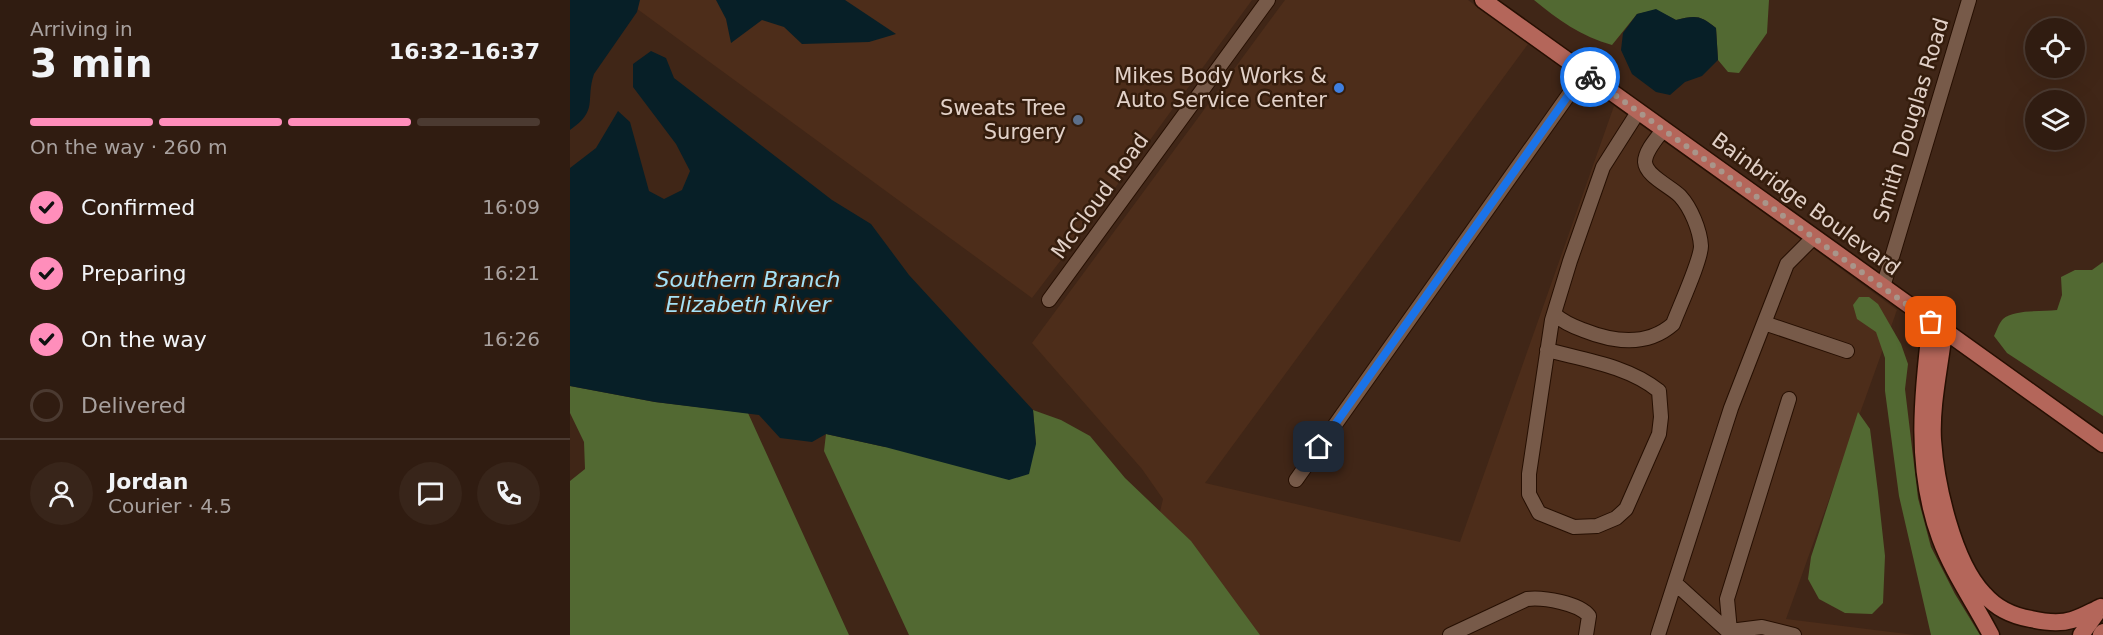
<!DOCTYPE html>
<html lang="en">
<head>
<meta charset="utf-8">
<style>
	:root { --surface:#301c11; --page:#38251a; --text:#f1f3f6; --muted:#a8a19f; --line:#4b3a31; --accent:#ff8ebb }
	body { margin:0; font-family:"DejaVu Sans",sans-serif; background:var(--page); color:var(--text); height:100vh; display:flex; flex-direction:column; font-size:22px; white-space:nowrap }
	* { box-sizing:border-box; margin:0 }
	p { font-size:20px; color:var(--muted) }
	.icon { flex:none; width:33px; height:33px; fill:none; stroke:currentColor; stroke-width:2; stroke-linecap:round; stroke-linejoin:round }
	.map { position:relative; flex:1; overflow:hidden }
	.sheet { display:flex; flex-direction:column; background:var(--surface); width:570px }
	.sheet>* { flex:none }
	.tools { position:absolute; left:1455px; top:18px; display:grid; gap:12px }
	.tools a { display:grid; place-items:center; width:60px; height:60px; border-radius:50%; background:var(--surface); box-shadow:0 6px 24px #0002,0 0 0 2px var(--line); font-size:30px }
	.pin { position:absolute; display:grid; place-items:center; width:51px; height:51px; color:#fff; margin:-26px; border-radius:12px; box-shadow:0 3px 9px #0006 }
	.courier { position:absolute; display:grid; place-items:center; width:60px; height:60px; margin:-30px; border:4px solid #1a73e8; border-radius:50%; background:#fff; color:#222; box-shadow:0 2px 8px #0007 }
	.head em { font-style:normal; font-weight:800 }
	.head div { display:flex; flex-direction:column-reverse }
	.head { display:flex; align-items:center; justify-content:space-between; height:102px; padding:0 30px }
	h1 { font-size:39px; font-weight:800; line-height:45px }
	.bar { display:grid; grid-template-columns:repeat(4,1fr); gap:9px 6px; align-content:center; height:72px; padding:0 30px }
	.bar i { height:8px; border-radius:4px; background:var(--line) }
	.bar .current { background:var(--accent) }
	.bar p { grid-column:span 4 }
	.line { display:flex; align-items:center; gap:15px; padding:0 30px; border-top:2px solid var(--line) }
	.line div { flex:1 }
	.round { display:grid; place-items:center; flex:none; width:63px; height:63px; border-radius:32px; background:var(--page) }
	ol { padding:0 30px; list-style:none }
	li { display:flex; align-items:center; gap:18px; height:66px }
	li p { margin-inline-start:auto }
	li .icon { padding:6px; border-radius:50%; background:var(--accent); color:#111; stroke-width:4 }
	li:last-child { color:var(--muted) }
	li i { width:33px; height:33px; border:3px solid var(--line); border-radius:50% }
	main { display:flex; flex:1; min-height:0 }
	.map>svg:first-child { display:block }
	.built { fill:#4d2d1a }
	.forest { fill:#526932 }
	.water { fill:#071f27 }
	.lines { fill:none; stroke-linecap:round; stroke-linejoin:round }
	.minor-casing { stroke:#260f02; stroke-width:16 }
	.major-casing { stroke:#260f02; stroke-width:19 }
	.minor { stroke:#775a49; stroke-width:14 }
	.major { stroke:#b4665a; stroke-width:16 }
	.done { stroke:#a9958a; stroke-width:6; stroke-dasharray:0 10.8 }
	.route { stroke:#1a73e8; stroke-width:8 }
	.shop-dot { fill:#3f7fe0; stroke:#351d0d; stroke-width:2 }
	.service-dot { fill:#5c6f8a; stroke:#351d0d; stroke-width:2 }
	.labels { text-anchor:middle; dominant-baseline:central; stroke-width:5; stroke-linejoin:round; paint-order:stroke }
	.poi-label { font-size:21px; fill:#e2d1c8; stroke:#351d0d; text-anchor:end }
	.street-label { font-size:21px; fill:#e2d1c8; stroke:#351d0d }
	.water-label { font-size:22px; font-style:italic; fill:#a4e1f7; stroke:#351d0d }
</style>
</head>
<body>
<main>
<section class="sheet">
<div class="head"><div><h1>3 min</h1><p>Arriving in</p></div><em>16:32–16:37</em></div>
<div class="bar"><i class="current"></i><i class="current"></i><i class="current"></i><i></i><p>On the way · 260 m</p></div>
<ol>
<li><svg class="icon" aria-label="check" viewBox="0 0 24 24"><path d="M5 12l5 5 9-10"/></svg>Confirmed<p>16:09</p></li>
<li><svg class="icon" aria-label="check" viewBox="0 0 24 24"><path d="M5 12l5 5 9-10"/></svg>Preparing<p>16:21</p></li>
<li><svg class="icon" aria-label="check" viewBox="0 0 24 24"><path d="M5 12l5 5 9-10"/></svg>On the way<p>16:26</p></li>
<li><i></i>Delivered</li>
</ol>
<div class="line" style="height:108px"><a class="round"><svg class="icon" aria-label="person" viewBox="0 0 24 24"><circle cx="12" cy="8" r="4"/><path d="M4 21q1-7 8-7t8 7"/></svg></a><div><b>Jordan</b><p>Courier · 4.5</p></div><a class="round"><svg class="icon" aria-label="chat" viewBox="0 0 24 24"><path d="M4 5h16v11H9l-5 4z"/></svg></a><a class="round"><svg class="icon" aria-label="phone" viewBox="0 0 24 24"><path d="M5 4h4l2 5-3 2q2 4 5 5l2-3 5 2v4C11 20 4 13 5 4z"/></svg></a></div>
</section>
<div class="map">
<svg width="1533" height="635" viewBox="0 0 1533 635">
	<rect width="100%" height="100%" fill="#402617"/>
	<!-- built -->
	<path class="built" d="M55,0H682L526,214L462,298Z
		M715,0H898L958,44L635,483L890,542L1044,106L1210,224L1327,310L1216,619L1345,635H561L593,499L572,469L462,343Z"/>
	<!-- forest -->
	<path class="forest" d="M964,0H1199L1197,33L1169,73L1158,72L1148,60L1146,28C1130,15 1126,15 1106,20L1086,10L1067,14L1042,45C1012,37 987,19 964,0Z
		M1533,262V416L1437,353L1424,336C1426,332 1429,323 1433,319C1444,309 1472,312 1487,310L1492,295L1491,277L1505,270H1522Z
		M1289,297H1299L1308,304L1331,344L1338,364L1335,389L1348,498L1361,547L1385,594L1410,635H1361L1329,496L1315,391V358L1306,332L1287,319L1283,305Z
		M0,386L85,402L178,413L279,635H0V481L15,469L14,442L0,413Z
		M463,410L491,420L520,436L555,478L621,541L690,635H339L254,451L256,434L315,447L466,444Z
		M1288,412L1300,429L1308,492L1315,556L1313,603L1302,614L1275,613L1249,599L1238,579L1241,557Z"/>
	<!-- water -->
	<path class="water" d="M0,0H70L67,12L24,74C15,101 29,110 0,130Z
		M146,0H275L326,34L299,42L232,44L214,27L192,20L161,43L156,19Z
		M1086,9L1106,20C1126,15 1130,15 1146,28L1148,60L1132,76L1115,82L1100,95L1086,92L1062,74L1051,50L1053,33L1067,14Z
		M81,51L96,58L104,78L262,200L301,224L339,275L463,410L466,444L459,474L439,480L315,447L256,434L242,442L210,438L189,415L85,402L0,386V168L26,148L48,111L60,122L79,191L94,199L112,190L120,171L106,144L63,87V64Z"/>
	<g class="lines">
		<!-- minor casing -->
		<g class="minor-casing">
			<path id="minor" d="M1313,287L1399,0
				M479,300L698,0
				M984,314C993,322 1002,326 1013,330C1043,342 1077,347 1103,324C1109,308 1131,260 1131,246C1130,230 1121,208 1110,196C1100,186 1076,176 1075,162C1075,151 1087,138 1093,130
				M1194,323L1277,351
				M977,350C1015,360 1058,366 1089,391L1091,417L1089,434L1056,509L1046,518L1027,526L1004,527L969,513L959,494V474L982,320L1000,261L1033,167L1068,112
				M1219,399L1157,599L1160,631L1192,627L1224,635
				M726,480L1014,73
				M1105,583L1161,634
				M880,635L957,599C973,597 1009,603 1019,616L1016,635
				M1088,635L1161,408L1194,323L1217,264L1244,237"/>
		</g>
		<!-- major casing -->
		<g class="major-casing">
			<path id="major" d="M913,0L1533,444
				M1361,322C1352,394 1344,468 1370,538C1383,573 1404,602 1421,635
				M1374,331C1370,367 1361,405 1363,440C1366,484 1383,562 1414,594C1426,608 1443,616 1461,619C1474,622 1489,624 1502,620C1512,617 1522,611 1531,607
				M1511,635L1531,607
				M1531,635L1533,632"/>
		</g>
		<!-- minor -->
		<use href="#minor" class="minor"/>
		<!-- major -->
		<use href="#major" class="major"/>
	</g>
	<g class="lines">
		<!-- done -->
		<path class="done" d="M1020,77L1361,322"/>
		<!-- route -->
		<path class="route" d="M749,447L1014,73L1020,77"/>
	</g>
	<!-- markers -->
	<circle class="shop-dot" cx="769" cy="88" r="6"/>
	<circle class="service-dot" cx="508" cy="120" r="6"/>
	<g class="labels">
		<!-- poi labels -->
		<g class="poi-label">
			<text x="757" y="76">Mikes Body Works &amp;<tspan x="757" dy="24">Auto Service Center</tspan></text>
			<text x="496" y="108">Sweats Tree<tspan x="496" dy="24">Surgery</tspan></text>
		</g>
		<!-- street labels -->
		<g class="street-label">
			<text transform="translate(1341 120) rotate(-73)">Smith Douglas Road</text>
			<text transform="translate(530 196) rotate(-54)">McCloud Road</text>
			<text transform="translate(1236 204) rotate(36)">Bainbridge Boulevard</text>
		</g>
		<!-- water labels -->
		<g class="water-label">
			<text x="178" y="279">Southern Branch<tspan x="178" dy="25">Elizabeth River</tspan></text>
		</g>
	</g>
</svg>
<div class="tools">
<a><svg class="icon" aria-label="locate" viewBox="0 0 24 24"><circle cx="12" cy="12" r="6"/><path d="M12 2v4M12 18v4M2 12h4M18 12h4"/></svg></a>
<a><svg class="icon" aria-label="layers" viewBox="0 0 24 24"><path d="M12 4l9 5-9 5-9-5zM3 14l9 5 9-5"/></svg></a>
</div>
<div class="pin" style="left:1361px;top:322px;background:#ea580c"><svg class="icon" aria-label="bag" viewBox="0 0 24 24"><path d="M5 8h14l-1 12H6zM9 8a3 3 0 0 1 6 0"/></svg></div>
<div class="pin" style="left:749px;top:447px;background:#1f2937"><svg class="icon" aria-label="home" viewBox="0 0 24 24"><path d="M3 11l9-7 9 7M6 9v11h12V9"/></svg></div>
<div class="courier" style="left:1020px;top:77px"><svg class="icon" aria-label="bike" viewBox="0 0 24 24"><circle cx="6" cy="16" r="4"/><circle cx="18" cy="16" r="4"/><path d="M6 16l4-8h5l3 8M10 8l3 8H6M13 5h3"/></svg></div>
</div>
</main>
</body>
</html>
